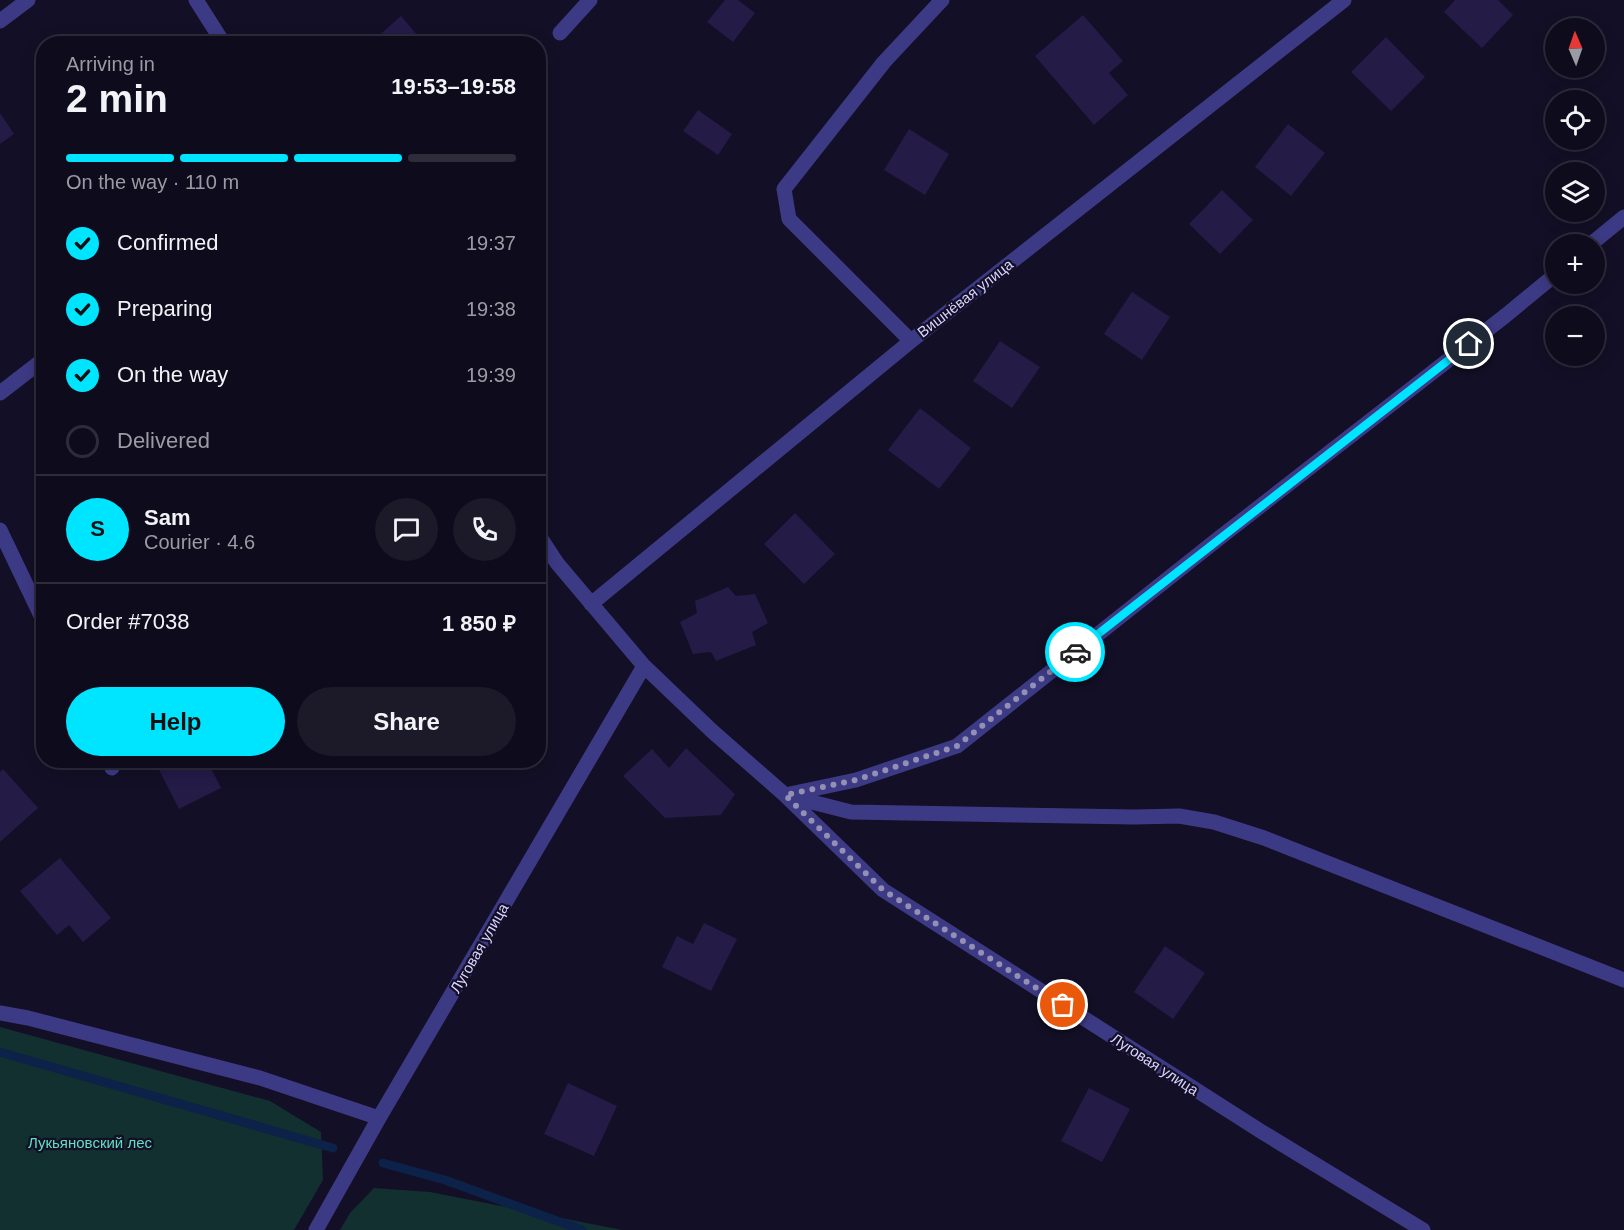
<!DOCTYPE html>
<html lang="en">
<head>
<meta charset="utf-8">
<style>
	:root { --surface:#0e0b1c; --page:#1c1929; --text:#f1f3f6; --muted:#9b9ba3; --line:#2e2b3b; --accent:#00e5ff }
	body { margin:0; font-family:Helvetica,sans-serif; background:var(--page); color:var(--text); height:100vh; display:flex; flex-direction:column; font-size:22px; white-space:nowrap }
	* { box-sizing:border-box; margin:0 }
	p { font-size:20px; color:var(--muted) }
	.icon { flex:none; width:33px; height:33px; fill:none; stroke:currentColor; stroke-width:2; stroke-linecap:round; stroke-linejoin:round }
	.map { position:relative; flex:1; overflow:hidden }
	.details { position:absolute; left:36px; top:36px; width:510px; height:732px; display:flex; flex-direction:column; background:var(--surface); border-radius:24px; box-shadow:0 3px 15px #0003,0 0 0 2px var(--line) }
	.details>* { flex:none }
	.needle { width:39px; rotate:358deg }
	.fabs { position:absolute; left:1545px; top:18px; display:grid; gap:12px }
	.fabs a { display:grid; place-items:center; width:60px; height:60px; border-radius:50%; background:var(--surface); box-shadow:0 3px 15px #0003,0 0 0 2px var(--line); font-size:30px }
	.pin { position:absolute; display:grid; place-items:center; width:51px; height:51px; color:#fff; margin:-26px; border:3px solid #fff; border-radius:50%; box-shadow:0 2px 6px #0007 }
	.courier { position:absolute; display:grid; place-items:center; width:60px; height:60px; margin:-30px; border:4px solid #00e5ff; border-radius:50%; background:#fff; color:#222; box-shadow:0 2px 8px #0007 }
	.headline em { font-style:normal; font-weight:700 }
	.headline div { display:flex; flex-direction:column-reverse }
	.headline { display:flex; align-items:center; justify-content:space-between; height:102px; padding:0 30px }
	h1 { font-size:39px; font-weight:700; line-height:45px }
	.bar { display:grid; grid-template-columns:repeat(4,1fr); gap:9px 6px; align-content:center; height:72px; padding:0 30px }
	.bar i { height:8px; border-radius:4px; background:var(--line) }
	.bar .selected { background:var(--accent) }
	.bar p { grid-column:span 4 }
	.line { display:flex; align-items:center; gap:15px; padding:0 30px; border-top:2px solid var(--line) }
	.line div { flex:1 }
	.round { display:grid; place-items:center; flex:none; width:63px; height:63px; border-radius:32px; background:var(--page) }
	ol { padding:0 30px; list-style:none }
	li { display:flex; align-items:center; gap:18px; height:66px }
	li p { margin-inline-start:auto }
	li .icon { padding:6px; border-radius:50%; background:var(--accent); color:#111; stroke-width:4 }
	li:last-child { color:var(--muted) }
	li i { width:33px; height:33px; border:3px solid var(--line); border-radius:50% }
	.button { display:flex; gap:12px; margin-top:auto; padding:12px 30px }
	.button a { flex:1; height:69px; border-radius:36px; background:var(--accent); color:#111; font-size:24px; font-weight:700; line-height:69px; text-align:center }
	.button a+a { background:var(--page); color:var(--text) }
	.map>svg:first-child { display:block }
	.green { fill:#12302f }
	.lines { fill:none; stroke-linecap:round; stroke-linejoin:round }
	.stream { stroke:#0c2248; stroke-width:9 }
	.building { fill:#241b47 }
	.minor { stroke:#3d3a85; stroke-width:15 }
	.done { stroke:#948fb3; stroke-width:6; stroke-dasharray:0 10.8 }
	.route { stroke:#00e5ff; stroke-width:8 }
	.labels { text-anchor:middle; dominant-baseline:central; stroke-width:4.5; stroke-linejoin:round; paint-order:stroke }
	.street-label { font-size:15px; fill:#d9d4ff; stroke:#130f26 }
	.park-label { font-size:15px; fill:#5fe0c0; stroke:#130f26 }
</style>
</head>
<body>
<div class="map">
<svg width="1624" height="1230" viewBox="0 0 1624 1230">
	<rect width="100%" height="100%" fill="#130f26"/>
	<!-- green -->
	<path class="green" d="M0,1027L270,1101L321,1132L323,1180L294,1230H0Z
		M374,1188L430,1192L622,1230H340L350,1213Z"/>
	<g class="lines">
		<!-- stream -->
		<path class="stream" d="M0,1052L333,1148
			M383,1163L445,1180L582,1230"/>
	</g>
	<!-- building -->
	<path class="building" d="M725,0H738L755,13L733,42L707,22Z
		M1455,0H1498L1513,15L1482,48L1444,12Z
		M1083,15L1123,61L1109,73L1128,95L1094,125L1035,56Z
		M401,16L425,44H369Z
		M1386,37L1425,77L1391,111L1351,72Z
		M698,110L732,134L718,155L683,131Z
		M0,113L14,134L0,144Z
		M1288,124L1325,153L1291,196L1255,167Z
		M909,129L949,154L925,195L884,170Z
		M1222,190L1253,220L1220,254L1189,224Z
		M1132,292L1170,317L1142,360L1104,334Z
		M1000,341L1040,367L1012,408L973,381Z
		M920,408L971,448L939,489L888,450Z
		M795,513L835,554L804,584L764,544Z
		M728,587L736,596L755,594L768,623L752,632L756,645L716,661L711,652L693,654L680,622L697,613L695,601Z
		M686,748L735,794L721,815L665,818L623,776L652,749L669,768Z
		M164,760H207L221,788L179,809L156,764Z
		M3,769L38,808L0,842V772Z
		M60,858L111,918L83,942L69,925L57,935L20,891Z
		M704,923L737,939L711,991L662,967L677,936L693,944Z
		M1165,946L1205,973L1173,1019L1134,992Z
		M568,1083L617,1106L594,1156L544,1134Z
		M1089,1088L1130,1109L1102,1162L1061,1141Z"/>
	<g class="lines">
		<!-- minor -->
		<path class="minor" d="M196,0L224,44
			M0,21L28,0
			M560,33L590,0
			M1591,244L1624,217
			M911,341L789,219L784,189L884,62L942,0
			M0,393L44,359
			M0,530L44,622
			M538,534L557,563L644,666L712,731L785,795L883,890L1262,1132L1423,1230
			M591,604L911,341L1344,0
			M109,760L112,768
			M785,795L856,780L957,746L1218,539L1505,316L1556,274
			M788,796L851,812L1134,817L1179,816L1214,822L1264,838L1624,980
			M0,1013L28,1018L260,1078L379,1118
			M316,1230L379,1118L644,666"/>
	</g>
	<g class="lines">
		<!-- done -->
		<path class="done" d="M1063,1005L883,890L785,795L856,780L957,746L1075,652"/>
		<!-- route -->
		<path class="route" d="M1075,652L1469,344"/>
	</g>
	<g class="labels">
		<!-- street labels -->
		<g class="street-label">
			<text transform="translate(965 298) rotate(-38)">Вишнёвая улица</text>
			<text transform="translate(479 948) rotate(-60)">Луговая улица</text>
			<text transform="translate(1155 1064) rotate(33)">Луговая улица</text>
		</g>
		<!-- park labels -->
		<g class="park-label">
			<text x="90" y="1142">Лукьяновский лес</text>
		</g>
	</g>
</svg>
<div class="fabs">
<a><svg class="needle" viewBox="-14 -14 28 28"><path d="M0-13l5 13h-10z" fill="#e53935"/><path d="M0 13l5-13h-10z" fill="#9b9ba3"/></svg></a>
<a><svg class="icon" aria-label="locate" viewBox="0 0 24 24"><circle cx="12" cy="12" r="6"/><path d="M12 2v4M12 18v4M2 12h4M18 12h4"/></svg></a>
<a><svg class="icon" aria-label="layers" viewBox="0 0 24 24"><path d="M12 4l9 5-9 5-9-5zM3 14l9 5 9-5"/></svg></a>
<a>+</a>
<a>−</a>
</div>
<div class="pin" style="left:1063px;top:1005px;background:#ea580c"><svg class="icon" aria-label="bag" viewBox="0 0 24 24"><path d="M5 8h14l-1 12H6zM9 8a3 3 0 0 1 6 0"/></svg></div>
<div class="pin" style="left:1469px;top:344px;background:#1f2937"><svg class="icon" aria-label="home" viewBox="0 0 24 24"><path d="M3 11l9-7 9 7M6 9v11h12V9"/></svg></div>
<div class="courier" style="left:1075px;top:652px"><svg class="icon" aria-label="car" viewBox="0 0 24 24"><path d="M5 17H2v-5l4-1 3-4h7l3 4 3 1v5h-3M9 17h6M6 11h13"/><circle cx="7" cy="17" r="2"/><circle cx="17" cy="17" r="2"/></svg></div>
<section class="details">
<div class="headline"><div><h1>2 min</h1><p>Arriving in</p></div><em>19:53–19:58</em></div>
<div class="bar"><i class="selected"></i><i class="selected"></i><i class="selected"></i><i></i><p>On the way · 110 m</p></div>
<ol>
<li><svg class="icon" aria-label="check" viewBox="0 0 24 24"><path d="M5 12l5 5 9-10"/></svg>Confirmed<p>19:37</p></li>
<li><svg class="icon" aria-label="check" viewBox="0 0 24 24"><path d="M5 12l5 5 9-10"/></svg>Preparing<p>19:38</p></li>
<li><svg class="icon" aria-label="check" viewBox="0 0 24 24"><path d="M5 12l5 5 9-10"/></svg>On the way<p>19:39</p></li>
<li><i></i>Delivered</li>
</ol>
<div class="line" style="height:108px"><b class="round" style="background:var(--accent);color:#111">S</b><div><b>Sam</b><p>Courier · 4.6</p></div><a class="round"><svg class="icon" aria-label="chat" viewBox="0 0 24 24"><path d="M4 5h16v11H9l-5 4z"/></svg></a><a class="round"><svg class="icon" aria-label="phone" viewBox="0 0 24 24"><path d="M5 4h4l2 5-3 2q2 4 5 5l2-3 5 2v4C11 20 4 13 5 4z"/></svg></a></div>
<div class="line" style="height:78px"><div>Order #7038</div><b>1 850 ₽</b></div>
<div class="button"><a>Help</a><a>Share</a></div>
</section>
</div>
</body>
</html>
